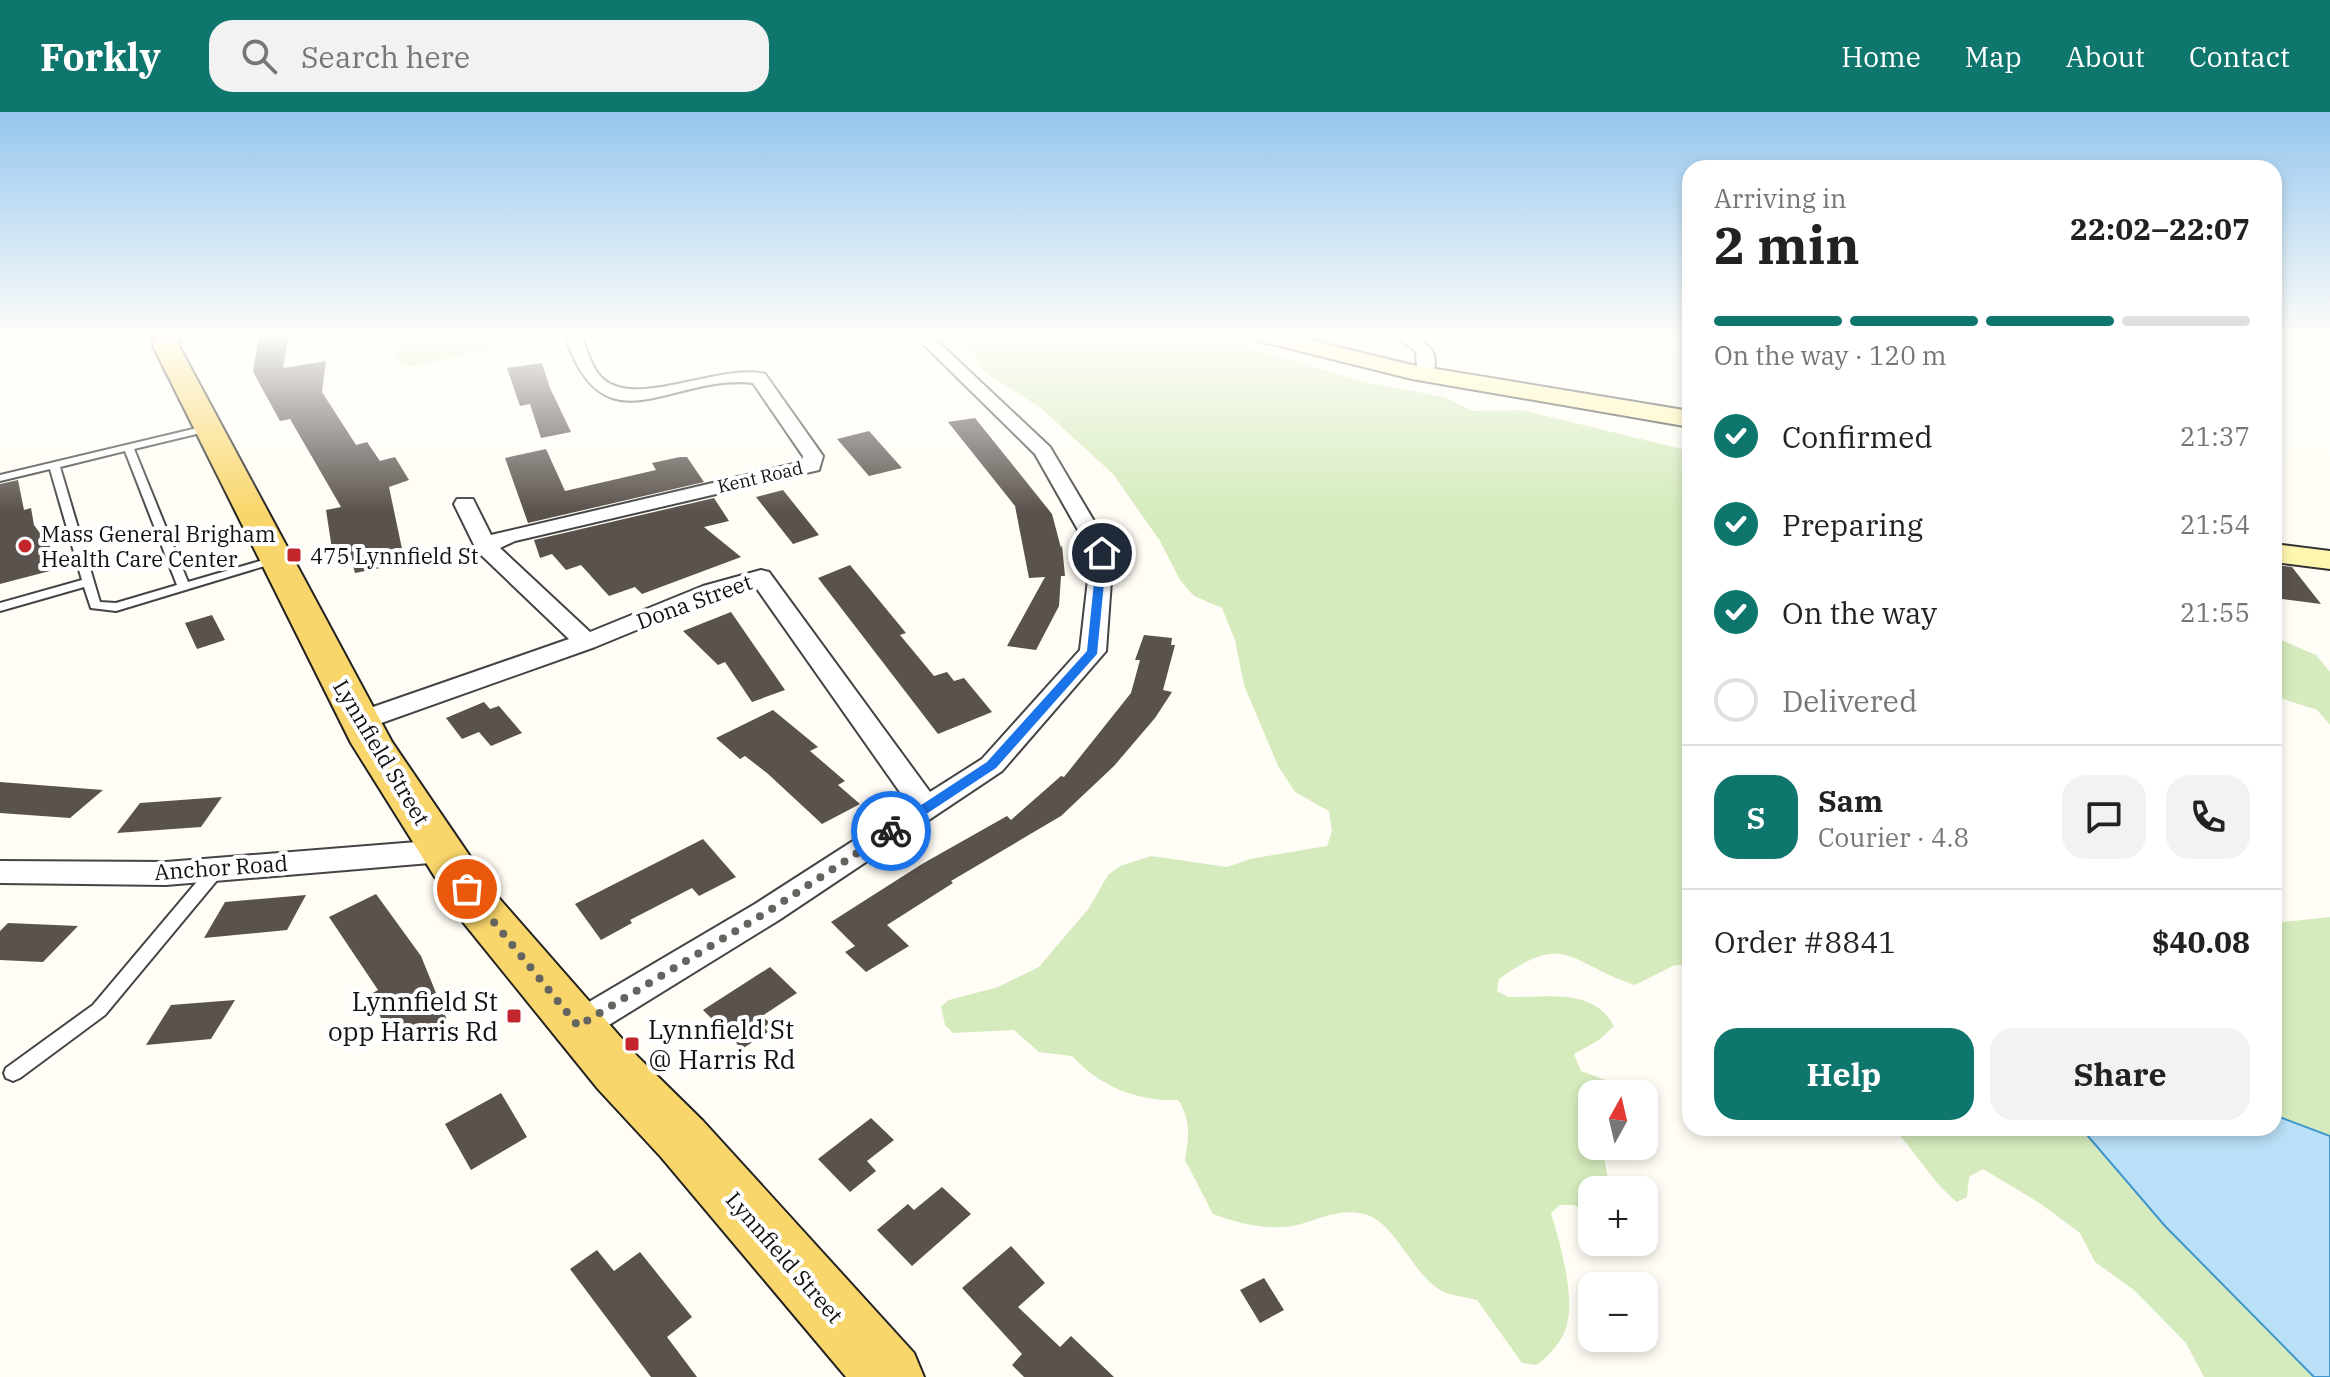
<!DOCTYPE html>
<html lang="en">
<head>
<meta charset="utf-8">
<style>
	:root { --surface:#fff; --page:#f2f2f2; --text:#222; --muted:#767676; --line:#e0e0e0; --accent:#0f766e }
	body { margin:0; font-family:"IBM Plex Serif",serif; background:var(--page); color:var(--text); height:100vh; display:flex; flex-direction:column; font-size:30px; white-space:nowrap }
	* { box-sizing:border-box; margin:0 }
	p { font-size:26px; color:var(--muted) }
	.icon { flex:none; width:44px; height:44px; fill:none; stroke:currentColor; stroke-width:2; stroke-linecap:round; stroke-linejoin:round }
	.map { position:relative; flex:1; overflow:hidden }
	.panel { position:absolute; left:1682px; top:48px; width:600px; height:976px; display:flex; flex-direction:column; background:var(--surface); border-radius:24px; box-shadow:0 4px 12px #0003 }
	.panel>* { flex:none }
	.needle { width:52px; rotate:8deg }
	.controls { position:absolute; left:1578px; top:968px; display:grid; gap:16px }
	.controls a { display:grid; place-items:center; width:80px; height:80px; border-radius:16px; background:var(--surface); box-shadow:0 4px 12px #0003; font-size:40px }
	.pin { position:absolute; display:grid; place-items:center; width:68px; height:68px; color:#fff; margin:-34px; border:4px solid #fff; border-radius:50%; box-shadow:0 2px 8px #0007 }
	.courier { position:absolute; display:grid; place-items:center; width:80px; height:80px; margin:-40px; border:6px solid #1a73e8; border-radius:50%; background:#fff; color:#222; box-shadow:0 2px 10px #0007 }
	.overview em { font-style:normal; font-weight:800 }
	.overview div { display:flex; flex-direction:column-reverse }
	.overview { display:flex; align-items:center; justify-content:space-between; height:136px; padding:0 32px }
	h1 { font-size:52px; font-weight:800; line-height:60px }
	.bar { display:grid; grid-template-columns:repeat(4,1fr); gap:12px 8px; align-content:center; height:96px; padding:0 32px }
	.bar i { height:10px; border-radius:6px; background:var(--line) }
	.bar .current { background:var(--accent) }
	.bar p { grid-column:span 4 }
	.line { display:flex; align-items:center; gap:20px; padding:0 32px; border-top:2px solid var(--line) }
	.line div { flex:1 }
	.round { display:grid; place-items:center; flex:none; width:84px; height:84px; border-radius:24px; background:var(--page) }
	ol { padding:0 32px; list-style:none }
	li { display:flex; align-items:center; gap:24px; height:88px }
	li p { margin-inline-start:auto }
	li .icon { padding:8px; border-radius:50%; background:var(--accent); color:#fff; stroke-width:4 }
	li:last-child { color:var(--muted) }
	li i { width:44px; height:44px; border:4px solid var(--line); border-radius:50% }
	.primary-button { display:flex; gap:16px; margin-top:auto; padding:16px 32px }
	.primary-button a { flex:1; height:92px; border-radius:24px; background:var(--accent); color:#fff; font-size:32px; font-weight:800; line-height:92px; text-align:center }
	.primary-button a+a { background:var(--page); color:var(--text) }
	header { display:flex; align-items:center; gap:48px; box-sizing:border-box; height:112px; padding:0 40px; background:var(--accent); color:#fff }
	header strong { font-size:38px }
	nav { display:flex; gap:44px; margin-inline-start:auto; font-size:28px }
	.search { width:560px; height:72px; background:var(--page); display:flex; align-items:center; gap:20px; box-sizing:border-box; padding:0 28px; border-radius:24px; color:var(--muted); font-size:30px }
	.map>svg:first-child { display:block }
	.green { fill:#d5ebbd }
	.water { fill:#b9e0f7; stroke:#3f96cf; stroke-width:2 }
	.building { fill:#5a524d }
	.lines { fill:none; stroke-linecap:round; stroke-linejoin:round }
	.lane-casing { stroke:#444; stroke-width:4 }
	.street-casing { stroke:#444; stroke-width:4 }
	.secondary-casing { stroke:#333; stroke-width:4 }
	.primary-casing { stroke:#222; stroke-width:4 }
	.lane { fill:#fff; fill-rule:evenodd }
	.street { fill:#fff; fill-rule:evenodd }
	.secondary { fill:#fff6b0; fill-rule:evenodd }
	.primary { fill:#f9d66b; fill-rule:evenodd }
	.route { fill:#1a73e8 }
	.done { stroke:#646461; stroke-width:8; stroke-dasharray:0 14.4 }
	.poi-dot { fill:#c4262e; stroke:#fff; stroke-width:3 }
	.labels { text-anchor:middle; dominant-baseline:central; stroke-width:8; stroke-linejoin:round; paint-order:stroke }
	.far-street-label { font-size:18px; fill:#111; stroke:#fff }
	.poi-label { font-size:22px; fill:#111; stroke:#fff; text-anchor:start }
	.street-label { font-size:22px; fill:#111; stroke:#fff }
	.near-poi-label { font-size:26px; fill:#111; stroke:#fff; text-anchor:end }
</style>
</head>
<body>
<header>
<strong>Forkly</strong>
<div class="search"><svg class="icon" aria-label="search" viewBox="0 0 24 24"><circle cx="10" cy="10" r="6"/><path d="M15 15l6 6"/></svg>Search here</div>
<nav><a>Home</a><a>Map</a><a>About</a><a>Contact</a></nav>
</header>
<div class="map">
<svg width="2330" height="1265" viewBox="0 0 2330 1265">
	<rect width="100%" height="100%" fill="#fffdf5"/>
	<!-- green -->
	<path class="green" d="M414,223H517L500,234L413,255L400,251L393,242Z
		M937,223L1211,224L1364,270L1444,285L1472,299L1522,298L1690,339V859L1684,853H1675L1635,873C1569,852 1567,818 1499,867L1497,879L1508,885C1547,886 1593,875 1614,914L1599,928L1574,942L1581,959L1621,974L1624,982H1592V1034H1602L1610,1078H1592V1103L1574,1093H1560L1551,1101C1560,1131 1577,1189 1565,1219C1560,1232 1547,1245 1537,1253L1522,1251L1477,1188C1467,1185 1451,1184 1442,1179C1412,1163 1395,1109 1364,1102C1341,1096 1319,1107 1298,1113C1270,1119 1239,1112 1213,1102L1185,1048C1189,1026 1191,1007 1178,988C1135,989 1101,975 1072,944L1039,940L1014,918L953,921L945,913L941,894L949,888L998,875L1039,855L1089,796L1108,763L1120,754L1151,744L1227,755L1250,747L1327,734L1332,719L1329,699L1295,680L1278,654L1244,573L1235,528L1222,496L1194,484L1180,468L1160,429L1113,362L1041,296L986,261L970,237L955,235Z
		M2274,525L2316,543L2330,560V613L2317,598L2274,584Z
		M2330,805V1024L2274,1003V811Z
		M1893,1016H2081L2165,1114L2314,1265H2204L2186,1231L2134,1178L2095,1150L2080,1121L2041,1092L1983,1057L1969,1065L1967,1085L1957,1090C1932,1070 1916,1040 1893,1016Z"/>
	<!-- water -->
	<path class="water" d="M2274,1003L2330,1024V1265H2314L2165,1114L2081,1016H2274Z"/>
	<!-- building -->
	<path class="building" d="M259,223H289L283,256L326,249L322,280L356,333L367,330L380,349L395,345L409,368L389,375L405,451L355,461L347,432L332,437L326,398L341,395L290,307L280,309L253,260Z
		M542,251L550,276L571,320L541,326L530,292L520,294L507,256Z
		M975,306L1052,402L1061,436L1062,433L1065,464H1061L1059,494L1036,538L1007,534L1045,465L1029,466L1015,394L948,310Z
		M869,319L902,356L869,364L837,327Z
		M546,337L565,379L656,358L652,351L680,345H687L704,370L528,411L505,346Z
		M18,368L24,398L31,396L34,413L65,455L0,472V372Z
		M783,378L819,423L793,432L756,385Z
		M714,386L729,409L704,415L741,445L642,482L635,475L609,484L581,453L566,458L552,442L540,446L534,428Z
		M850,453L906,521L900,523L934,564L947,560L954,569L964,566L992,600L938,622L818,466Z
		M2274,453L2292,455L2321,492L2274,486Z
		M731,500L785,578L752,590L725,550L718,553L683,519Z
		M212,503L225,528L197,537L185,511Z
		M1144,523L1172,526L1171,533H1175L1163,578L1172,580L1155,606L1114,654L1061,704L951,769L953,771L887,813L909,834L866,860L845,840L855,834L831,810L922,752L1007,704L1011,708L1061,664L1064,665L1131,581L1140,548H1135Z
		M484,590L490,597L499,594L522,621L491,634L479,620L462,627L446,606Z
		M773,598L818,635L810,639L845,669L838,673L860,692L822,712L767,661L745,644L740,647L716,626Z
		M0,670L103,678L70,706L0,701Z
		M222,685L201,715L117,721L140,691Z
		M703,727L736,765L699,784L692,776L630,808L632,811L601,828L575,792Z
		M376,782L421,844L447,908L392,933L371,882L378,878L329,805Z
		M306,783L287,818L204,826L225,790Z
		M8,811L78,814L43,850L0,848V819Z
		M770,855L797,881L762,904L770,911L764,915L768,920L742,937L703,898Z
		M235,888L211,927L146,933L171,893Z
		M501,981L527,1025L471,1058L445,1012Z
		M871,1006L894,1028L867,1049L876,1059L850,1080L818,1047Z
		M942,1075L971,1102L912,1154L877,1118L908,1092L914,1098Z
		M1011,1134L1045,1171L1018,1195L1060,1235L1071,1224L1114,1265H1024L1012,1253L1022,1242L962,1176Z
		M597,1138L614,1159L640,1140L692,1205L667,1225L697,1265H651L570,1157Z
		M1264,1166L1284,1198L1260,1211L1240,1178Z"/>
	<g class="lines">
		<!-- lane casing -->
		<g class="lane-casing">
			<path id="lane" d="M210,313L215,316L213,318L134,337L188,470L277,444L281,445V449L116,499L91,496L84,475L0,499V491L82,468L50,357L0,369V363ZM125,339L177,473L116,491L100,490L60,355Z
				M217,751L223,753L225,757L223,761L105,903L20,966L13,969L6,966L4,961L6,956L93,893L211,753Z"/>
		</g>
		<!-- street casing -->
		<g class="street-casing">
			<path id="street" d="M565,223H581C587,237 591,256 603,267C637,297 719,251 765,262L823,344L819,358L515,429L500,436L590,520L703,474L761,458L769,460L930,680L982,647L1080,538L1091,441L1035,342L914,223H931L1050,335L1113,441L1106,539L1002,659L779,808L591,924L578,928L565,924L560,914L565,904L755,792L909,693L755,474L719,484L595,535L370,615H350L346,609L350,603L569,527L477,439L454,392L457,387H473L491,423L802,350L803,344L753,271C672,261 603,342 565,223Z
				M1395,223C1420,223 1446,238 1430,266H1418L1416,240Z
				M442,728L453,731L457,739L453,747L442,750L166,773L0,771V749L166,750Z"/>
		</g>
		<!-- secondary casing -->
		<g class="secondary-casing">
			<path id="secondary" d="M1252,223H1289L1412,253L1690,299V315L1412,267L1255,228Z
				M2274,432L2330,439V457L2274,450Z"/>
		</g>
		<!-- primary casing -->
		<g class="primary-casing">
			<path id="primary" d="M153,223H178L179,234L392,630L497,784L638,945L703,1009L914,1241L924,1265H846L661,1045L598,977L463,810L351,631L153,234Z"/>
		</g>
		<!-- lane -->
		<use href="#lane" class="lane"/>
		<!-- street -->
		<use href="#street" class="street"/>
		<!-- secondary -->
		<use href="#secondary" class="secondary"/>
		<!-- primary -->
		<use href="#primary" class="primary"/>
	</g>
	<!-- sky -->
	<linearGradient id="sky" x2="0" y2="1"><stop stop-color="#95c6ee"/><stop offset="0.56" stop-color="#fffefa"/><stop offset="1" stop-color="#fffefa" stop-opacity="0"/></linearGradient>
	<rect width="2330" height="400" fill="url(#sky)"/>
	<!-- route -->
	<path class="route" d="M1102,437L1107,441L1097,542L996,656L896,722H886V716L987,650L1087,539L1097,441Z"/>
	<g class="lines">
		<!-- done -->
		<path class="done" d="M467,777L578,914L767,800L891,719"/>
	</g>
	<!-- markers -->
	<g class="poi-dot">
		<circle cx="25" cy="434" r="8"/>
		<rect x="286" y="435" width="16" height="16" rx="4"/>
		<rect x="506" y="896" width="16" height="16" rx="4"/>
		<rect x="624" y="924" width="16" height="16" rx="4"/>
	</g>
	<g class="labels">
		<!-- far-street labels -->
		<g class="far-street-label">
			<text transform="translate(760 365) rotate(-13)">Kent Road</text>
		</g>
		<!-- poi labels -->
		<g class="poi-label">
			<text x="41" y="421">Mass General Brigham<tspan x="41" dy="25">Health Care Center</tspan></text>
			<text x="310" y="443">475 Lynnfield St</text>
		</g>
		<!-- street labels -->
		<g class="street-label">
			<text transform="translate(694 489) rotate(-20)">Dona Street</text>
			<text transform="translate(382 640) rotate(59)">Lynnfield Street</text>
			<text transform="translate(221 755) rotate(-4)">Anchor Road</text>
			<text transform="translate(785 1145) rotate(49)">Lynnfield Street</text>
		</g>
		<!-- near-poi labels -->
		<g class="near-poi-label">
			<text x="498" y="889">Lynnfield St<tspan x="498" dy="30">opp Harris Rd</tspan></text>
			<text x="648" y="917" text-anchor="start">Lynnfield St<tspan x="648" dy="30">@ Harris Rd</tspan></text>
		</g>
	</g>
</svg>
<div class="controls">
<a><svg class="needle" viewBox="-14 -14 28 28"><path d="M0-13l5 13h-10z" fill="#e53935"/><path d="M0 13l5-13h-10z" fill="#767676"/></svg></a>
<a>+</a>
<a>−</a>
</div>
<div class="pin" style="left:467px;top:777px;background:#ea580c"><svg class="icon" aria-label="bag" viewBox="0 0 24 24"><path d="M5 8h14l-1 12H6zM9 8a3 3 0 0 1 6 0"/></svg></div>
<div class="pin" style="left:1102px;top:441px;background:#1f2937"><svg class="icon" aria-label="home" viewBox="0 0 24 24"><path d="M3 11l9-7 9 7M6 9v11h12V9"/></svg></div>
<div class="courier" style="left:891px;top:719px"><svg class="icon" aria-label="bike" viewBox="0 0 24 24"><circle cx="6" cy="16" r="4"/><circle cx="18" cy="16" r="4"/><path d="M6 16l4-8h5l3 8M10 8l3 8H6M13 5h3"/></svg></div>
<section class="panel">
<div class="overview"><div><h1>2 min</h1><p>Arriving in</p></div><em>22:02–22:07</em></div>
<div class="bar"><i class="current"></i><i class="current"></i><i class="current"></i><i></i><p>On the way · 120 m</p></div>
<ol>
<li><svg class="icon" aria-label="check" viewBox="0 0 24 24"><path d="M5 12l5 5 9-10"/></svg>Confirmed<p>21:37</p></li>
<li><svg class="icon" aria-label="check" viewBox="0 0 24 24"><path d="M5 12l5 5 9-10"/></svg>Preparing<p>21:54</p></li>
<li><svg class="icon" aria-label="check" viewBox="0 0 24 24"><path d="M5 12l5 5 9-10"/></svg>On the way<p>21:55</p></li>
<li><i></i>Delivered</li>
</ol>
<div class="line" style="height:144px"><b class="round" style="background:var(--accent);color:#fff">S</b><div><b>Sam</b><p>Courier · 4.8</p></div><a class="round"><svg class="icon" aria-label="chat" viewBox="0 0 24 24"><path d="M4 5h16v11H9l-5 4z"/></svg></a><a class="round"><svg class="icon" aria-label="phone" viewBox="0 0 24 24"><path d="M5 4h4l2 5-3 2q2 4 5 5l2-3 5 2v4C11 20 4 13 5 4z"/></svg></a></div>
<div class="line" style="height:104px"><div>Order #8841</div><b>$40.08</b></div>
<div class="primary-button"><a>Help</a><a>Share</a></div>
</section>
</div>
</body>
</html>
